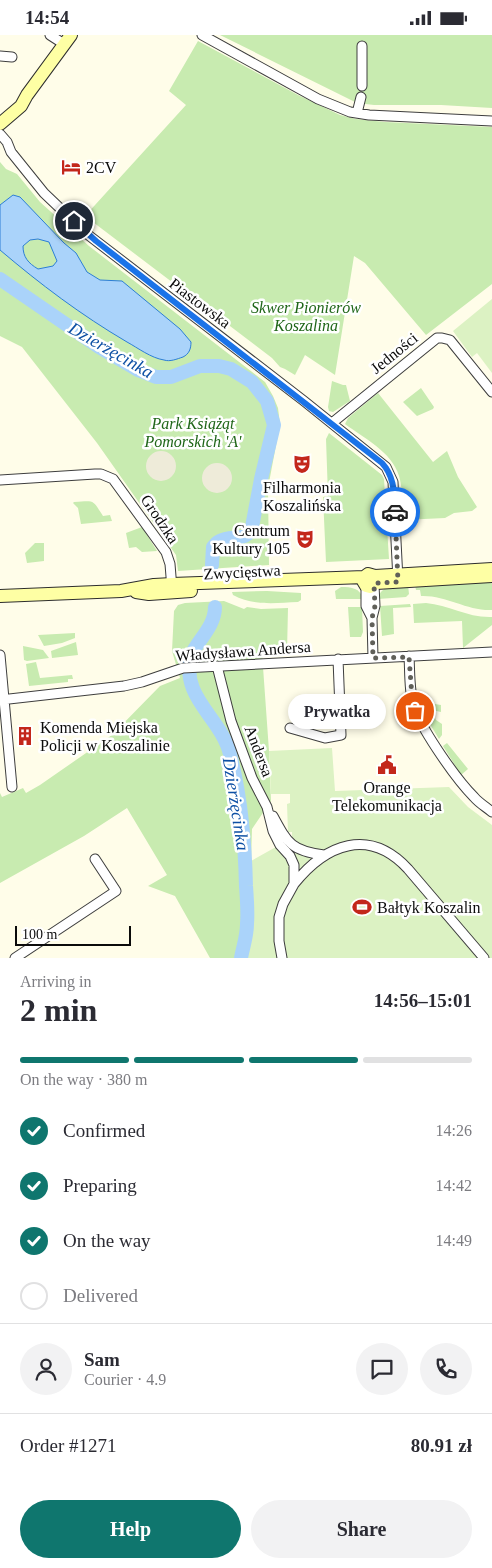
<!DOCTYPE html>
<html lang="en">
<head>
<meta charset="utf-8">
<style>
	:root { --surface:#fff; --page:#f2f2f3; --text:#2b2b33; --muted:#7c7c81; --line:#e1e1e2; --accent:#0f766e }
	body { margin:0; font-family:"Times New Roman",serif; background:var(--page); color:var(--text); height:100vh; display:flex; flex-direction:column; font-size:19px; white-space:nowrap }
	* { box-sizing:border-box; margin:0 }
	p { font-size:16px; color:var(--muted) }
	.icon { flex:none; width:28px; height:28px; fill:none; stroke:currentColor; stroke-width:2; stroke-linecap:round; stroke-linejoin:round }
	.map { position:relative; height:923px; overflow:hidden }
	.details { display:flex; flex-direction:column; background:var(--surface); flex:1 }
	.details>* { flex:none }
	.scale { position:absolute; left:15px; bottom:12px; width:116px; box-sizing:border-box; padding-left:5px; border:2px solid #0b0b0b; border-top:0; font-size:14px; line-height:18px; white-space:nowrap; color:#0b0b0b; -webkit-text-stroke:4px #fff; paint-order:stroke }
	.pin { position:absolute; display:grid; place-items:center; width:42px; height:42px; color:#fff; margin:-21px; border:2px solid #fff; border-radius:50%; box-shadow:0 1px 5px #0007 }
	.courier { position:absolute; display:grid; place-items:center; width:50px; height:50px; margin:-25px; border:4px solid #1a73e8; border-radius:50%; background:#fff; color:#222; box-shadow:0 1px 6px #0007 }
	.bubble { position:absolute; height:35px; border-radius:18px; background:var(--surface); box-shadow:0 2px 8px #0003; font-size:16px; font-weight:800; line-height:35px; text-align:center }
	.summary em { font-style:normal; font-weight:800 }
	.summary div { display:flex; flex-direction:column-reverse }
	.summary { display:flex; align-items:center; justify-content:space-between; height:85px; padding:0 20px }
	h1 { font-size:32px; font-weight:800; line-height:38px }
	.bar { display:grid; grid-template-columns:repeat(4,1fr); gap:8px 5px; align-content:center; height:60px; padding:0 20px }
	.bar i { height:6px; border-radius:4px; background:var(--line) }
	.bar .active { background:var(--accent) }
	.bar p { grid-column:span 4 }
	.line { display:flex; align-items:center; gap:12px; padding:0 20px; border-top:1px solid var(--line) }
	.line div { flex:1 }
	.round { display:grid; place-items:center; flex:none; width:52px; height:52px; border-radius:26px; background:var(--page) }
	ol { padding:0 20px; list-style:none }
	li { display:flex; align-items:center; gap:15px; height:55px }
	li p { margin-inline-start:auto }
	li .icon { padding:5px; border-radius:50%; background:var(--accent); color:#fff; stroke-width:4 }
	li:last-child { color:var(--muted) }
	li i { width:28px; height:28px; border:2px solid var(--line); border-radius:50% }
	.action { display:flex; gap:10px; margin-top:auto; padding:10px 20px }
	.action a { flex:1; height:58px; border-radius:30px; background:var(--accent); color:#fff; font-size:20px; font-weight:800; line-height:58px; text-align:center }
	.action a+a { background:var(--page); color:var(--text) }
	.status { display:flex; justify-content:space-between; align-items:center; height:35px; padding:0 25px; background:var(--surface); direction:ltr }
	.status svg { height:14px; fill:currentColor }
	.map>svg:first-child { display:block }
	.green { fill:#c8ebb0 }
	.pitch { fill:#dcf2c3 }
	.plaza { fill:#eeebd9 }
	.water { fill:#aad3fa; stroke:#2c7ed6; fill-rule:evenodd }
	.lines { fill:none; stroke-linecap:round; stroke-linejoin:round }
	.river { stroke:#aad3fa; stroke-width:14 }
	.street-casing { stroke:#3e3e3e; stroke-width:11 }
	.secondary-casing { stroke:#2d2d2d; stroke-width:14 }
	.street { stroke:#fff; stroke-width:9 }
	.secondary { stroke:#feffa4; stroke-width:12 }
	.done { stroke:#606059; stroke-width:5; stroke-dasharray:0 9 }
	.route { stroke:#1a73e8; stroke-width:6 }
	.labels { text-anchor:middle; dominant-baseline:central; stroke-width:5; stroke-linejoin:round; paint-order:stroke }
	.poi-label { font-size:16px; fill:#0b0b0b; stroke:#fff; text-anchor:start }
	.street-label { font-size:16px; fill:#0b0b0b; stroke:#fff }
	.park-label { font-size:16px; font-style:italic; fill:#1f6618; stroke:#fff }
	.water-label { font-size:18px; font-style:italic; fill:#0d50a4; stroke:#fff }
</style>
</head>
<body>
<div class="status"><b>14:54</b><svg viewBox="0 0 49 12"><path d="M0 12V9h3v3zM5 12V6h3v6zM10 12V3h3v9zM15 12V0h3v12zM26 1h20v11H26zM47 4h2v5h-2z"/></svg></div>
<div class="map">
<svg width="492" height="923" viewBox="0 0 492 923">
	<rect width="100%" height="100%" fill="#fffde9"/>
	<!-- green -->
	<path class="green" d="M220,0H492V73L441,70H374L357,68Z
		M198,6L298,60L340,80L356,84L385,87L492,92V249L426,300L365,228L354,221L335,340L305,320L295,340L285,334L280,332L272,323L85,181L186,70L169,56Z
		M0,127L6,134L17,139L40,167L89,211L265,347L273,361L278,373L280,389L268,453L269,530L178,536L176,520L97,408L22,312L0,301Z
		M332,346L343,350H346L350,366L333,377L329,376L328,372Z
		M421,353L434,372L433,374L417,381L403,367Z
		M378,358L433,427L447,416L458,442L477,472L472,476L454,478L445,483L403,485C402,470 403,454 399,441C392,417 364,403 345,389L348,383Z
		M329,398L382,440L384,444L389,524L326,527L323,462L328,461L326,404Z
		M74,467C95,466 92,464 103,481L110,480L112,486L81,489L78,473L73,468Z
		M142,492L157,516L142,517L136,512L129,513L126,498Z
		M35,508H44V526L27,528L25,518Z
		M492,546V575C467,576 446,560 421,561L420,555H416L415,550Z
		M408,550L409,559L406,562L378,564C381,549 396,552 408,550Z
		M341,552C352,552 360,553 363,564H336L335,556Z
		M267,556L301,558V565L298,567C275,568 253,571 233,560L232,557Z
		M224,566L244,574L247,572L261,574L288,573L287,617L262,618L269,716L271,766L252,794L251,826L254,877L246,923H210L175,861L148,851L167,840L127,773L84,801L0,848V758L2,762L23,753L26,758L40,750L112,700L160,651L180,643L172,616L174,576L178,570L185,568Z
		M426,568C449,570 468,583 492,582V590L463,613L462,586L414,588L413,569Z
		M410,569L411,572L393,573L394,599L382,601L380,571Z
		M348,572H362L363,597L361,602H350Z
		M75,598V603L62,608L44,611L38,600Z
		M76,607L78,620L52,623L51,616Z
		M23,611L43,615L49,623L27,626L24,625Z
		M36,627L40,643L72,640L73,644H68V647L29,651L26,629Z
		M419,665L422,667L441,670V677L432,675L436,685L442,689V700L439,704L425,681Z
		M447,708L468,734L461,740L443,711Z"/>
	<!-- pitch -->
	<path class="pitch" d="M492,264V338L477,318L472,322L453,296Z
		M332,713L335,756L449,752L468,772L492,790V923H246L254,877L251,826L292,803V797H288L287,769L290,768V759H271L269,716Z"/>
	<!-- plaza -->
	<path class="plaza" d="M146 431a15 15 0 1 1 30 0a15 15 0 1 1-30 0Z
		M202 443a15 15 0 1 1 30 0a15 15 0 1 1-30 0Z"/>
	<!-- water -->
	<path class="water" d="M13,160L20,162L64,208L76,218L87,237L100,245L122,246L180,294L191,307C191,314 189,319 183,322C177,324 170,327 164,325C151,323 138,313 127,307C81,280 40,249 0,215V170ZM38,204L49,207L57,226L53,231L38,234C28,228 23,222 23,211L30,205Z"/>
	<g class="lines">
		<!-- river -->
		<path class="river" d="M0,244L99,312L138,335L156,342H171L200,331H219L231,334L252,347L267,366L274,390L261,444L252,492C247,508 231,499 220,506C217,507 215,510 213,512L212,530
			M215,572C215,591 199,604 191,620C180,663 221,682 230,719C241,762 245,807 246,851C247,864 248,877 247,889C247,901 243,912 241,923"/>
		<!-- street casing -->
		<g class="street-casing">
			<path id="street" d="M50,0L64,9
				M202,0L318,64L350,77L369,80L492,86
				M362,11V51
				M0,21L12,22
				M357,78L361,62
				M0,99L7,107L11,117L44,158L87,199L304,366L386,432L393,447L398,545
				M332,388L437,303H442L450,305L492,357
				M0,445L95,439H101L113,444L166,517L170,529L172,554
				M366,551V571L372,583
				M0,620L12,752
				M409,621C410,639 409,659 415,675C425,699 456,744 474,762C479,768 486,772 492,777
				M373,623L372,583L375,571L374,550
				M217,631L231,686L252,743L267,772L273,796L280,810L290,821L294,830V849L283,869L279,882V906L282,923
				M0,665L124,651L142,647L183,633L492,617
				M290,693L325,703L341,700L338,624
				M273,781C288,809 292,816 324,820
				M294,849C326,809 369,792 408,834L484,923
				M15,923L116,856L95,824"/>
		</g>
		<!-- secondary casing -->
		<g class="secondary-casing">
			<path id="secondary" d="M0,89L21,71L27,60L71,0
				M492,534L375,541L368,539L364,542L363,546L366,551L370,552L376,548L492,541
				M136,557L149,559L191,556
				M0,561L121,556L154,550L172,549L364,542"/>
		</g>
		<!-- street -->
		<use href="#street" class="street"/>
		<!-- secondary -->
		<use href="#secondary" class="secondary"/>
	</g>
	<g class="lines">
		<!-- done -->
		<path class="done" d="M395,477L398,547L376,548L374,550L375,571L372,583L373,623L409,622L412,662L415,676"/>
		<!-- route -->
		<path class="route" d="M74,186L96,206L382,428C395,442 394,459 395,477"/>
	</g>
	<!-- icons -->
	<defs>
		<g id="hotel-bare" transform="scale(1.5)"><path d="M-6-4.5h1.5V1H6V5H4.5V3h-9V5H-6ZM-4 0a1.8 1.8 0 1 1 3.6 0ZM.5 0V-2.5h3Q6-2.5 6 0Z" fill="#c3271b" stroke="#fff" stroke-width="2.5" paint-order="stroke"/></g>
		<g id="theatre-bare" transform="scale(1.5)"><path d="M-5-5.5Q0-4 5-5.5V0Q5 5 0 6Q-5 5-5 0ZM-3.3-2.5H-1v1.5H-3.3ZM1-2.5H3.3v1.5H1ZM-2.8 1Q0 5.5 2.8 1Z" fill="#c3271b" stroke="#fff" stroke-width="2.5" paint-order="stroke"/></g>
		<g id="building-bare" transform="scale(1.5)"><path d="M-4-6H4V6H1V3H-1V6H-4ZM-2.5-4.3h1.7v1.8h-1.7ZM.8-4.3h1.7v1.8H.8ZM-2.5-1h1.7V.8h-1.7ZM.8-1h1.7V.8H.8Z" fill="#c3271b" stroke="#fff" stroke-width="2.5" paint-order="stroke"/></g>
		<g id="civic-bare" transform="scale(1.5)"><path d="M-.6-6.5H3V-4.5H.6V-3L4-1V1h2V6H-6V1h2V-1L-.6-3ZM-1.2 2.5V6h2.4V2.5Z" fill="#c3271b" stroke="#fff" stroke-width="2.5" paint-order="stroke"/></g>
		<g id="stadium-bare" transform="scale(1.5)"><path d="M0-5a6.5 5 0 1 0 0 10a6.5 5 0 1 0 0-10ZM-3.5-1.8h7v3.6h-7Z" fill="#c3271b" stroke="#fff" stroke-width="2.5" paint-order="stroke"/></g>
	</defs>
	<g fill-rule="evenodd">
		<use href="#hotel-bare" x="71" y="132"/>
		<use href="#theatre-bare" x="302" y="429"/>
		<use href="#theatre-bare" x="305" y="504"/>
		<use href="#building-bare" x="25" y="701"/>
		<use href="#civic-bare" x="387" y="730"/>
		<use href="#stadium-bare" x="362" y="872"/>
	</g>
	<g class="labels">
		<!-- poi labels -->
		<g class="poi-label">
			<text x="86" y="132">2CV</text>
			<text x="302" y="452" text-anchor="middle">Filharmonia<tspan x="302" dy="18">Koszalińska</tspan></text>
			<text x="290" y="495" text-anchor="end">Centrum<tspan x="290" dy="18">Kultury 105</tspan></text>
			<text x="40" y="692">Komenda Miejska<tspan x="40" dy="18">Policji w Koszalinie</tspan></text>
			<text x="387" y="752" text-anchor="middle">Orange<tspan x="387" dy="18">Telekomunikacja</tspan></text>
			<text x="377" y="872">Bałtyk Koszalin</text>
		</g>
		<!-- street labels -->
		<g class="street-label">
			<text transform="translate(200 268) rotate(37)">Piastowska</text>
			<text transform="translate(394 318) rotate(-39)">Jedności</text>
			<text transform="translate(160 484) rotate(56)">Grodzka</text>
			<text transform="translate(242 537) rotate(-3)">Zwycięstwa</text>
			<text transform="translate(243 616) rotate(-4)">Władysława Andersa</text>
			<text transform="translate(259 716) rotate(69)">Andersa</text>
		</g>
		<!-- park labels -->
		<g class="park-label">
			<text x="306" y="272">Skwer Pionierów<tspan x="306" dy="18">Koszalina</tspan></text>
			<text x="193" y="388">Park Książąt<tspan x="193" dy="18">Pomorskich 'A'</tspan></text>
		</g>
		<!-- water labels -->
		<g class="water-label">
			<text transform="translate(111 315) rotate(30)">Dzierżęcinka</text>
			<text transform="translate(236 769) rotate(81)">Dzierżęcinka</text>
		</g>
	</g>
</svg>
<div class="scale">100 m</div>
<div class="pin" style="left:415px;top:676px;background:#ea580c"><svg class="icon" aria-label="bag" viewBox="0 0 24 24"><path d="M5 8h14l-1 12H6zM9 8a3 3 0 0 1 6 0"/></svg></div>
<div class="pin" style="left:74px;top:186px;background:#1f2937"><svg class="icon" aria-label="home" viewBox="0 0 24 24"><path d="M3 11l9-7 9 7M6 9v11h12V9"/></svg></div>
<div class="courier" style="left:395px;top:477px"><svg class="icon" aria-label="car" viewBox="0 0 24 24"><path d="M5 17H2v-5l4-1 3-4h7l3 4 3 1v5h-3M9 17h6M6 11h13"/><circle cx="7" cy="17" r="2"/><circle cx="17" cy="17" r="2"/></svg></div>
<div class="bubble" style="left:288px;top:659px;width:98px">Prywatka</div>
</div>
<section class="details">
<div class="summary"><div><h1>2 min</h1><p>Arriving in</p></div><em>14:56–15:01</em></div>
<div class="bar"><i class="active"></i><i class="active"></i><i class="active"></i><i></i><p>On the way · 380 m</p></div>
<ol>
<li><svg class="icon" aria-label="check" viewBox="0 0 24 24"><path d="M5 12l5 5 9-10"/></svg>Confirmed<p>14:26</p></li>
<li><svg class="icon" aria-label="check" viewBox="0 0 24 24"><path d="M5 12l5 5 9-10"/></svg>Preparing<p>14:42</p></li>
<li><svg class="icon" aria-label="check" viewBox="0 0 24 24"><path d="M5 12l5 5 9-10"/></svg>On the way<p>14:49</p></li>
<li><i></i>Delivered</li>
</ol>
<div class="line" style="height:90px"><a class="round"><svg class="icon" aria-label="person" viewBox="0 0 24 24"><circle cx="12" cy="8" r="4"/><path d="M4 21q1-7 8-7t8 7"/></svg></a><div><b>Sam</b><p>Courier · 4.9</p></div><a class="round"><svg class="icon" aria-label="chat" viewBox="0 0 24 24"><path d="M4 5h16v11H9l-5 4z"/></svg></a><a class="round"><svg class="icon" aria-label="phone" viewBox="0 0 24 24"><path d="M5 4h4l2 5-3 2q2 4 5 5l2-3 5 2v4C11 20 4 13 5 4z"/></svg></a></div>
<div class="line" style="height:65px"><div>Order #1271</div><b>80.91 zł</b></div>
<div class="action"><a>Help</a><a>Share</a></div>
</section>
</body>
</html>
